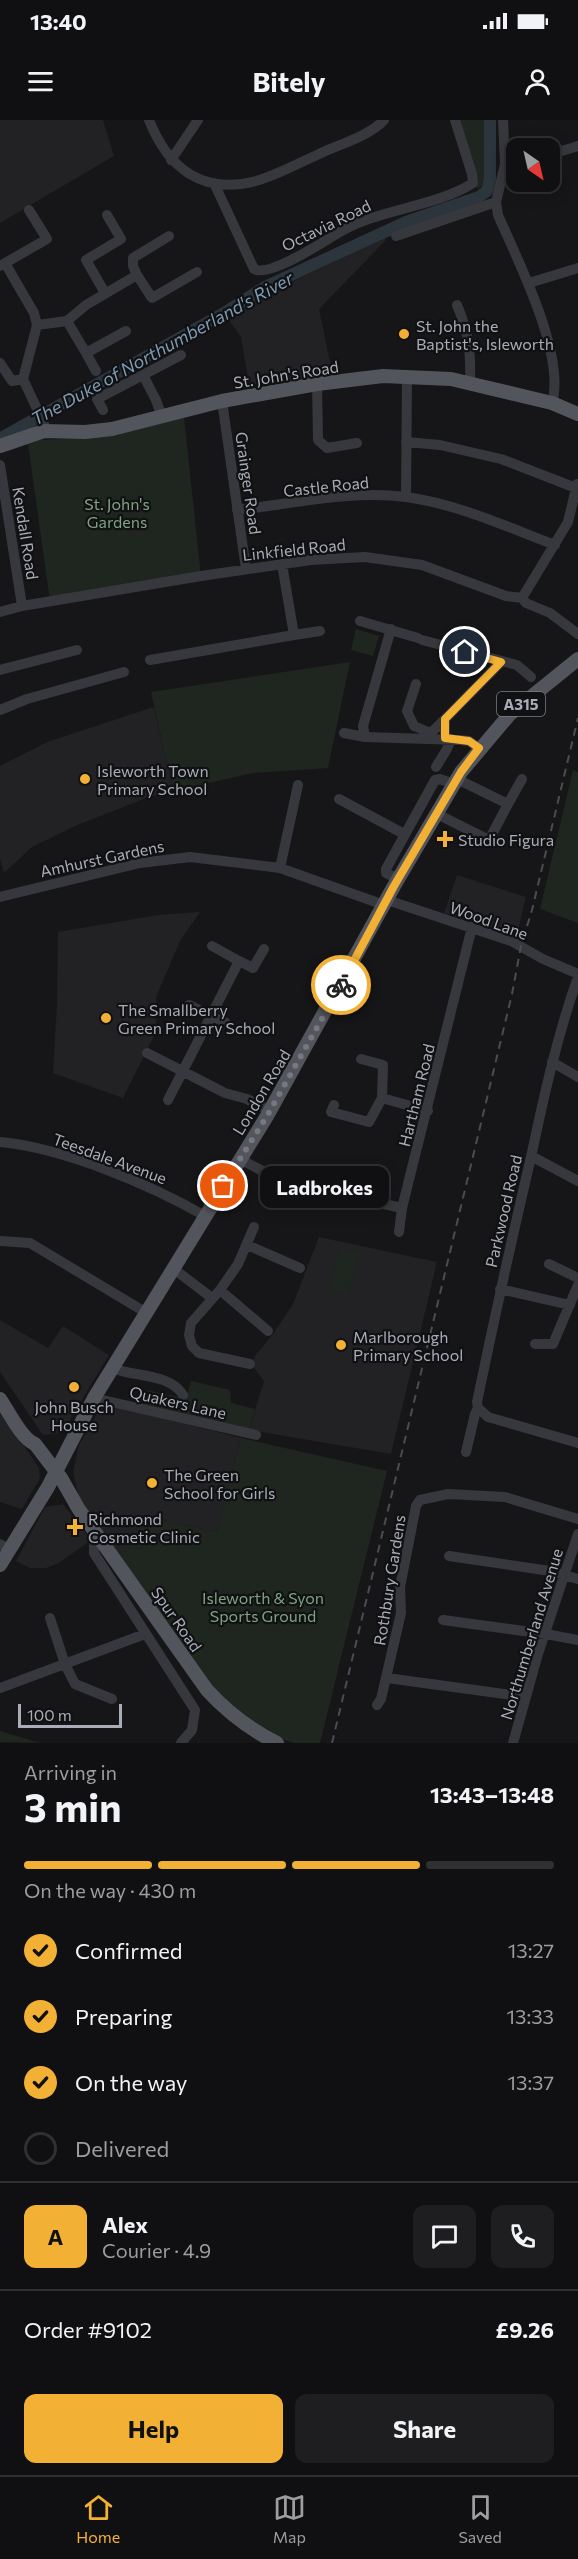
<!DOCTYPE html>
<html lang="en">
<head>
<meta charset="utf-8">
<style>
	:root { --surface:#101012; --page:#1e1e20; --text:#f1f3f6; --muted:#9c9d9f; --line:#303032; --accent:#f2b134 }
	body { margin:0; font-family:Commissioner,sans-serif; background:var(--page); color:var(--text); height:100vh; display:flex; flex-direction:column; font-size:22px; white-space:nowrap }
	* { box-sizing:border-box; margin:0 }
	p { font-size:20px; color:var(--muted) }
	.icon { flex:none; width:33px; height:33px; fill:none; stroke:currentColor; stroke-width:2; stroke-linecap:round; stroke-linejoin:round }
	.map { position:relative; height:1623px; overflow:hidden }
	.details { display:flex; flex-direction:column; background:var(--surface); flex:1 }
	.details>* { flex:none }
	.needle { width:39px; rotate:146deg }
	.controls { position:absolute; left:506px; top:18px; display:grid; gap:12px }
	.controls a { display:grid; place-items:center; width:54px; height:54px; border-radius:12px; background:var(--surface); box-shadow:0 3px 15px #0003,0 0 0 2px var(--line); font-size:30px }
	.scale { position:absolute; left:18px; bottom:15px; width:104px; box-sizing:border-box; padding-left:6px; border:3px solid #a8adb8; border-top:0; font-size:16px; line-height:21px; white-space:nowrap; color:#a8adb8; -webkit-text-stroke:4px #111113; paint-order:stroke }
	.pin { position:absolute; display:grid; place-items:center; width:51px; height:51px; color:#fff; margin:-26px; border:3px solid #fff; border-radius:50%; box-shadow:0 2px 6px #0007 }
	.courier { position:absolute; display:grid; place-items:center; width:60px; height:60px; margin:-30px; border:4px solid #f2b134; border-radius:50%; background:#fff; color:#222; box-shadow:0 2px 8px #0007 }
	.bubble { position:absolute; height:42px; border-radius:12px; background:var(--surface); box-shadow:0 3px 15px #0003,0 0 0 2px var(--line); font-size:20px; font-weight:700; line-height:42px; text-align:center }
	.summary em { font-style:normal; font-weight:700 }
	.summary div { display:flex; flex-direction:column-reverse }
	.summary { display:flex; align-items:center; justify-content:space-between; height:102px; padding:0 24px }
	h1 { font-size:39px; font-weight:700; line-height:45px }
	.bar { display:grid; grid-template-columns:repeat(4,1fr); gap:9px 6px; align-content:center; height:72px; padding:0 24px }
	.bar i { height:8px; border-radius:4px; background:var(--line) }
	.bar .on { background:var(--accent) }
	.bar p { grid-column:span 4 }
	.line { display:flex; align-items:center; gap:15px; padding:0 24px; border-top:2px solid var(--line) }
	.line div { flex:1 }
	.round { display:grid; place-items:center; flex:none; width:63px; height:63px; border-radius:12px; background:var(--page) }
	ol { padding:0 24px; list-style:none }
	li { display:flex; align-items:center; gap:18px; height:66px }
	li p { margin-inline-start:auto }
	li .icon { padding:6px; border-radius:50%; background:var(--accent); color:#111; stroke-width:4 }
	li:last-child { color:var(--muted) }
	li i { width:33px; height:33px; border:3px solid var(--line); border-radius:50% }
	.cta { display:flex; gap:12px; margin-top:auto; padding:12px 24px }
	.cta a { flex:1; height:69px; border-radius:12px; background:var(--accent); color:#111; font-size:24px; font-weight:700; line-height:69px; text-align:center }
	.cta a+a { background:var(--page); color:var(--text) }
	.status { display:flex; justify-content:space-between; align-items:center; height:42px; padding:0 30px; background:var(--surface); direction:ltr }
	.status svg { height:16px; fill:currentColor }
	header { display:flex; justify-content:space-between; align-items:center; height:78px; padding:0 24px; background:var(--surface); font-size:27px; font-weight:700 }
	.dock { display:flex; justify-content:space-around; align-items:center; height:84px; border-top:2px solid var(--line); background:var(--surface); font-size:16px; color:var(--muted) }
	.dock a { display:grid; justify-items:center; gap:3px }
	.dock .on { color:var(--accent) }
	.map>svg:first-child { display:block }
	.built { fill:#222225 }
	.green { fill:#1e261f }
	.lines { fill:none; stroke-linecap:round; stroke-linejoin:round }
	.river { stroke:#2c353c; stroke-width:12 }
	.minor { stroke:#37383d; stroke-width:10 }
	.major { stroke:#53555c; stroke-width:14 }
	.rail { stroke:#4a4c52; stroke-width:2; stroke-dasharray:8 6; stroke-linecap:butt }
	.done { stroke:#757880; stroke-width:6; stroke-dasharray:0 10.8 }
	.route { stroke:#f2b134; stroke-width:8 }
	.poi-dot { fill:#f2b134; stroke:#111113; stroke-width:2 }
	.labels { text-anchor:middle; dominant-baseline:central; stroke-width:4.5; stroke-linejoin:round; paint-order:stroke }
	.shield { fill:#111113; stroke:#7b7e86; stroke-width:1.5 }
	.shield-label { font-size:15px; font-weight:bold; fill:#a8adb8 }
	.street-label { font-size:16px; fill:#a8adb8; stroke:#111113 }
	.poi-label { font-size:16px; fill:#a8adb8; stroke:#111113; text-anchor:start }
	.park-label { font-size:16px; fill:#7fa381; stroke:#111113 }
	.water-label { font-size:18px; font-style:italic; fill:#7f9bb3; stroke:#111113 }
</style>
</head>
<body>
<div class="status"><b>13:40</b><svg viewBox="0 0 49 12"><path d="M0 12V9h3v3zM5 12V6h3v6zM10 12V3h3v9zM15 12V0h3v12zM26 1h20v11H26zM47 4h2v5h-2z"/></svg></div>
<header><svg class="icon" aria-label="menu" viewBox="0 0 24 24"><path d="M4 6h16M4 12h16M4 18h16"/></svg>Bitely<svg class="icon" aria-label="person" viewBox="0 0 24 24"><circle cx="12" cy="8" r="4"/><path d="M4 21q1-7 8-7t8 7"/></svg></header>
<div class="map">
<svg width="578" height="1623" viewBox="0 0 578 1623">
	<rect width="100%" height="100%" fill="#161618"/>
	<!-- built -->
	<path class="built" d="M0,0H103L114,36L0,103Z
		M385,118L386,120L319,189L333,257L262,265L249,263L241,217L227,198L260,177Z
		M154,587L173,671L146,678L75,706L32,727L4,753L0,739V646L47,622Z
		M457,755L526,777L517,815L444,793Z
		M200,792L180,821L156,877V912L123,978L53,953L57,884L58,812L158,795Z
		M319,1117L437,1142L391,1334L249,1310L264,1261L252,1245L255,1236L273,1214L293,1184Z
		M0,1200L48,1228L63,1206L109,1235L62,1313L43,1315L0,1252Z
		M103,1283L241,1318L216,1412L154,1398L141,1420L118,1435L78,1376L73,1351L79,1325Z
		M0,1290L39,1348L40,1358L22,1389L0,1382Z
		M63,1384L91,1420L59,1443L46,1448H30L16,1441L45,1387Z"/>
	<!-- green -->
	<path class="green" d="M460,0H487L486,60L478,70Z
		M184,297L201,456L50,481L28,324L40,320L112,316Z
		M356,509L379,516L373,536L351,530Z
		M350,542L328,648L253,653L173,671L151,572Z
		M573,650L578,652V803L540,789Z
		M340,1129L360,1134L348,1175L328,1169Z
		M191,1261L230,1270L231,1283L255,1289L249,1310L143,1286L147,1270L186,1279Z
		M241,1318L387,1351L320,1623H293L276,1617L250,1603L213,1570L181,1521L118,1435L141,1420L139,1408L154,1398L216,1412Z
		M0,1611L40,1623L0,1622Z"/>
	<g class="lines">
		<!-- river -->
		<path class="river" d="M3,317L224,193L265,167L406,102L479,77L487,71L490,59V0"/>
		<!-- minor -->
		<path class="minor" d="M149,0C168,48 202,75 256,61C277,55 299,43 319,34C340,24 368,17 384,0
			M503,0L505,44L496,82L498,95C518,141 566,235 552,283
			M549,35L578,26
			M171,40L198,0
			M214,63L254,149C270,158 324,121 340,112C378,89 436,87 473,63L472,54L455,0
			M396,116L496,82
			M5,143L34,193L37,205L23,259L44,304V311
			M0,146L47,119L29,90
			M137,155L133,146V138L169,116
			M529,163L578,148
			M105,173L86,140L121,119L107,95
			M457,185C469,213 471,232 470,263
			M67,201L86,233L126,211
			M37,205L67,201L86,185L137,155L152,178L197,152
			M86,233L96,251
			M0,243L12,261L23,259
			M143,255L156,280L162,297
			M317,264L318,320L327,328L357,323
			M222,281L246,449
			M103,290L97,279L181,235
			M406,322L440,325L501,339L576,368
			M0,345L22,486
			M406,377L407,256
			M237,390C292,384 351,370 406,377C458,384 507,407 555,425
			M282,444L294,515L320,511
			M522,478L568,402L577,364
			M0,492L22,486L201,456L311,440L365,437L422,445L506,476L522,478L526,483L550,493L578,514
			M360,501L418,518
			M422,520L517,545L531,557
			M150,540L294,515
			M0,550L77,530
			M416,564L407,591L414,606L431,613L445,599
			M0,590L27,579L124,552
			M344,613L365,617L460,620L469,621L479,628
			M365,617L363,606L391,509
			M445,618V599L501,542
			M436,647L447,629L451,619
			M339,679L404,714
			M508,684L522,659
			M437,694L489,720L508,684L457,659
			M280,748L298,665
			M398,759L386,753V749L435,660L440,659L454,664
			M0,777L140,743L190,737L280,748L384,785
			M387,780L511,821L543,839L578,854
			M239,841L253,848L264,829
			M189,885L226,903
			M147,933L225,973L247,979L270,991
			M361,939L383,945L382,978L428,991
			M552,942L578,957
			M168,980L239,841L212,826
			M334,985L331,992L369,1002L382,978
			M0,1022C64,1028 149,1064 205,1096
			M531,1036L578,1061
			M240,1039L283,1062L402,1088L472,807
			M399,1112L402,1088
			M0,1121L30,1123L145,1192
			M247,1125L300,1148
			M549,1144L578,1158
			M174,1149L212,1178
			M500,1169L570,1185
			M220,1170L268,1211
			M535,1224H553L578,1165
			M250,1244L199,1233L192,1226L189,1215L191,1203L220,1170L238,1144L254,1107
			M112,1248C134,1257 170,1253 183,1275
			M94,1278L256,1315
			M478,1288L488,1297L578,1323
			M466,1332L475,1294L478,1288L477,1282C494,1200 512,1118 531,1037C544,976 557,916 578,857
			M101,1420L94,1426V1433L195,1590L192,1610L181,1623
			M0,1424L9,1429
			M449,1436L550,1451L578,1459
			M50,1498L65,1544L75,1564L112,1579
			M443,1500L546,1514L578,1520
			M387,1558L526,1577
			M0,1568L145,1514
			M377,1585L381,1579L401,1493L400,1467L416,1386L420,1380L448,1374L505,1377L578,1399
			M513,1623L538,1534L578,1414"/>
		<!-- major -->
		<path class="major" d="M0,326L44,311L85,312L112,309L222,281L317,264L383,256L451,259L552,283L578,294
			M0,1279C9,1292 21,1318 35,1324L61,1358L78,1388L207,1570C228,1593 249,1609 277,1623
			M0,1445L48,1367L94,1278L267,996L394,766L461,652L510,594L578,539"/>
		<!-- rail -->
		<path class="rail" d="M332,1623L512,874L521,826L532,790L578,598"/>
	</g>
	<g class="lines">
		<!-- done -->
		<path class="done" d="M223,1066L267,996L341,865"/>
		<!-- route -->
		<path class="route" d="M341,865L394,766L461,652L479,628L469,621L445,618V599L501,542L465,532"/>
	</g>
	<!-- markers -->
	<g class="poi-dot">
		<circle cx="404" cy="214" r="6"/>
		<circle cx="85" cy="659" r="6"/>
		<path d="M442 710h6v6h6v6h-6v6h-6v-6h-6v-6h6z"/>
		<circle cx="106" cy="898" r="6"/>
		<circle cx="341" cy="1225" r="6"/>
		<circle cx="74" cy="1267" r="6"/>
		<circle cx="152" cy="1363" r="6"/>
		<path d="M72 1398h6v6h6v6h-6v6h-6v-6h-6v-6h6z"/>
	</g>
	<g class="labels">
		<!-- shield labels -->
		<rect class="shield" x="497" y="572" width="48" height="24" rx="4.5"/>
		<g class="shield-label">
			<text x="521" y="584">A315</text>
		</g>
		<!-- street labels -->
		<g class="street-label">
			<text transform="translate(326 105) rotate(-26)">Octavia Road</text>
			<text transform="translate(286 254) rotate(-9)">St. John's Road</text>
			<text transform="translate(249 363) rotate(82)">Grainger Road</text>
			<text transform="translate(326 366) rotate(-6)">Castle Road</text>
			<text transform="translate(26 413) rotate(81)">Kendall Road</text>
			<text transform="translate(294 429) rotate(-6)">Linkfield Road</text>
			<text transform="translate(102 738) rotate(-12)">Amhurst Gardens</text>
			<text transform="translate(489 800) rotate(20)">Wood Lane</text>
			<text transform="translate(261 972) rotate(-59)">London Road</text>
			<text transform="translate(416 975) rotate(-76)">Hartham Road</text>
			<text transform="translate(110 1038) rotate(20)">Teesdale Avenue</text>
			<text transform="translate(503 1091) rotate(-77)">Parkwood Road</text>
			<text transform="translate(178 1282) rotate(13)">Quakers Lane</text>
			<text transform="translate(389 1460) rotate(-81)">Rothbury Gardens</text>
			<text transform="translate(177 1499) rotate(55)">Spur Road</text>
			<text transform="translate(531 1514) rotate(-73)">Northumberland Avenue</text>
		</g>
		<!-- poi labels -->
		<g class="poi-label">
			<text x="416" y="205">St. John the<tspan x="416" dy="18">Baptist's, Isleworth</tspan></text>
			<text x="97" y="650">Isleworth Town<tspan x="97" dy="18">Primary School</tspan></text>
			<text x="458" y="719">Studio Figura</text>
			<text x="118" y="889">The Smallberry<tspan x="118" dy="18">Green Primary School</tspan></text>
			<text x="353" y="1216">Marlborough<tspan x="353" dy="18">Primary School</tspan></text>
			<text x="74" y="1286" text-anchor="middle">John Busch<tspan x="74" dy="18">House</tspan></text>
			<text x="164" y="1354">The Green<tspan x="164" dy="18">School for Girls</tspan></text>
			<text x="88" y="1398">Richmond<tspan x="88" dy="18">Cosmetic Clinic</tspan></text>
		</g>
		<!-- park labels -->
		<g class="park-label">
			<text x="117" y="383">St. John's<tspan x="117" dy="18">Gardens</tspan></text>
			<text x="263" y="1477">Isleworth &amp; Syon<tspan x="263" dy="18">Sports Ground</tspan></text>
		</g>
		<!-- water labels -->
		<g class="water-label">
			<text transform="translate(162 228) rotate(-29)">The Duke of Northumberland's River</text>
		</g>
	</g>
</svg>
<div class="controls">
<a><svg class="needle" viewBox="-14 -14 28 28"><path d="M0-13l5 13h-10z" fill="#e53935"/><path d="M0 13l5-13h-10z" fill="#9c9d9f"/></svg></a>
</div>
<div class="scale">100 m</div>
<div class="pin" style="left:223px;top:1066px;background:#ea580c"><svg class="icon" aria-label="bag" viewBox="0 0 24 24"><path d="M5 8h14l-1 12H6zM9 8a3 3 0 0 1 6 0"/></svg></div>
<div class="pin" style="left:465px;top:532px;background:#1f2937"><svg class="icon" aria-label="home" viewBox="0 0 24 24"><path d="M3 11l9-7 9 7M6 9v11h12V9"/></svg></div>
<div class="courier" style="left:341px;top:865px"><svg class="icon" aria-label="bike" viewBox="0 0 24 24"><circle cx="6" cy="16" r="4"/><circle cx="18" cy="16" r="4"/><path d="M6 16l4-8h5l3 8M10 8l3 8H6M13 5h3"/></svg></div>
<div class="bubble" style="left:260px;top:1046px;width:129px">Ladbrokes</div>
</div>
<section class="details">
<div class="summary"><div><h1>3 min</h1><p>Arriving in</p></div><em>13:43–13:48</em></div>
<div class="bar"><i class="on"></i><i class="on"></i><i class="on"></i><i></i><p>On the way · 430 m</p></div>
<ol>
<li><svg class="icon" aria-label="check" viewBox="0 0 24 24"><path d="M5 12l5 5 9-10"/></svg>Confirmed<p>13:27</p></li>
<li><svg class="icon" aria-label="check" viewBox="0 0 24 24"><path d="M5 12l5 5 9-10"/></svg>Preparing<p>13:33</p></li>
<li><svg class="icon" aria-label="check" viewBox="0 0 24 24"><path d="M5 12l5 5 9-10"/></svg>On the way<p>13:37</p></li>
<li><i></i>Delivered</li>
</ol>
<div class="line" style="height:108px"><b class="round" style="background:var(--accent);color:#111">A</b><div><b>Alex</b><p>Courier · 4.9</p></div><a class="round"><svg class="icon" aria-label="chat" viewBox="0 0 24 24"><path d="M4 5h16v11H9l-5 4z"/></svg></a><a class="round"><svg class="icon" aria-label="phone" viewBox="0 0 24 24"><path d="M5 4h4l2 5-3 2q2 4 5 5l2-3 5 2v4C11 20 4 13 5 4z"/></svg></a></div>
<div class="line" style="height:78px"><div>Order #9102</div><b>£9.26</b></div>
<div class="cta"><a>Help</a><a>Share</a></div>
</section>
<nav class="dock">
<a class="on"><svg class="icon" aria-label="home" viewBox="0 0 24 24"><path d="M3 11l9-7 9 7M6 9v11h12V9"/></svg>Home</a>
<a><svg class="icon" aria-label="map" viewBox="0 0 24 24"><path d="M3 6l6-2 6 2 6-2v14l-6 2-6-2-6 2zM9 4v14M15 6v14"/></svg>Map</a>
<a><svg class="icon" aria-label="saved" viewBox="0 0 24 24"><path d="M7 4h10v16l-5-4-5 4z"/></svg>Saved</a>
</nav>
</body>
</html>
